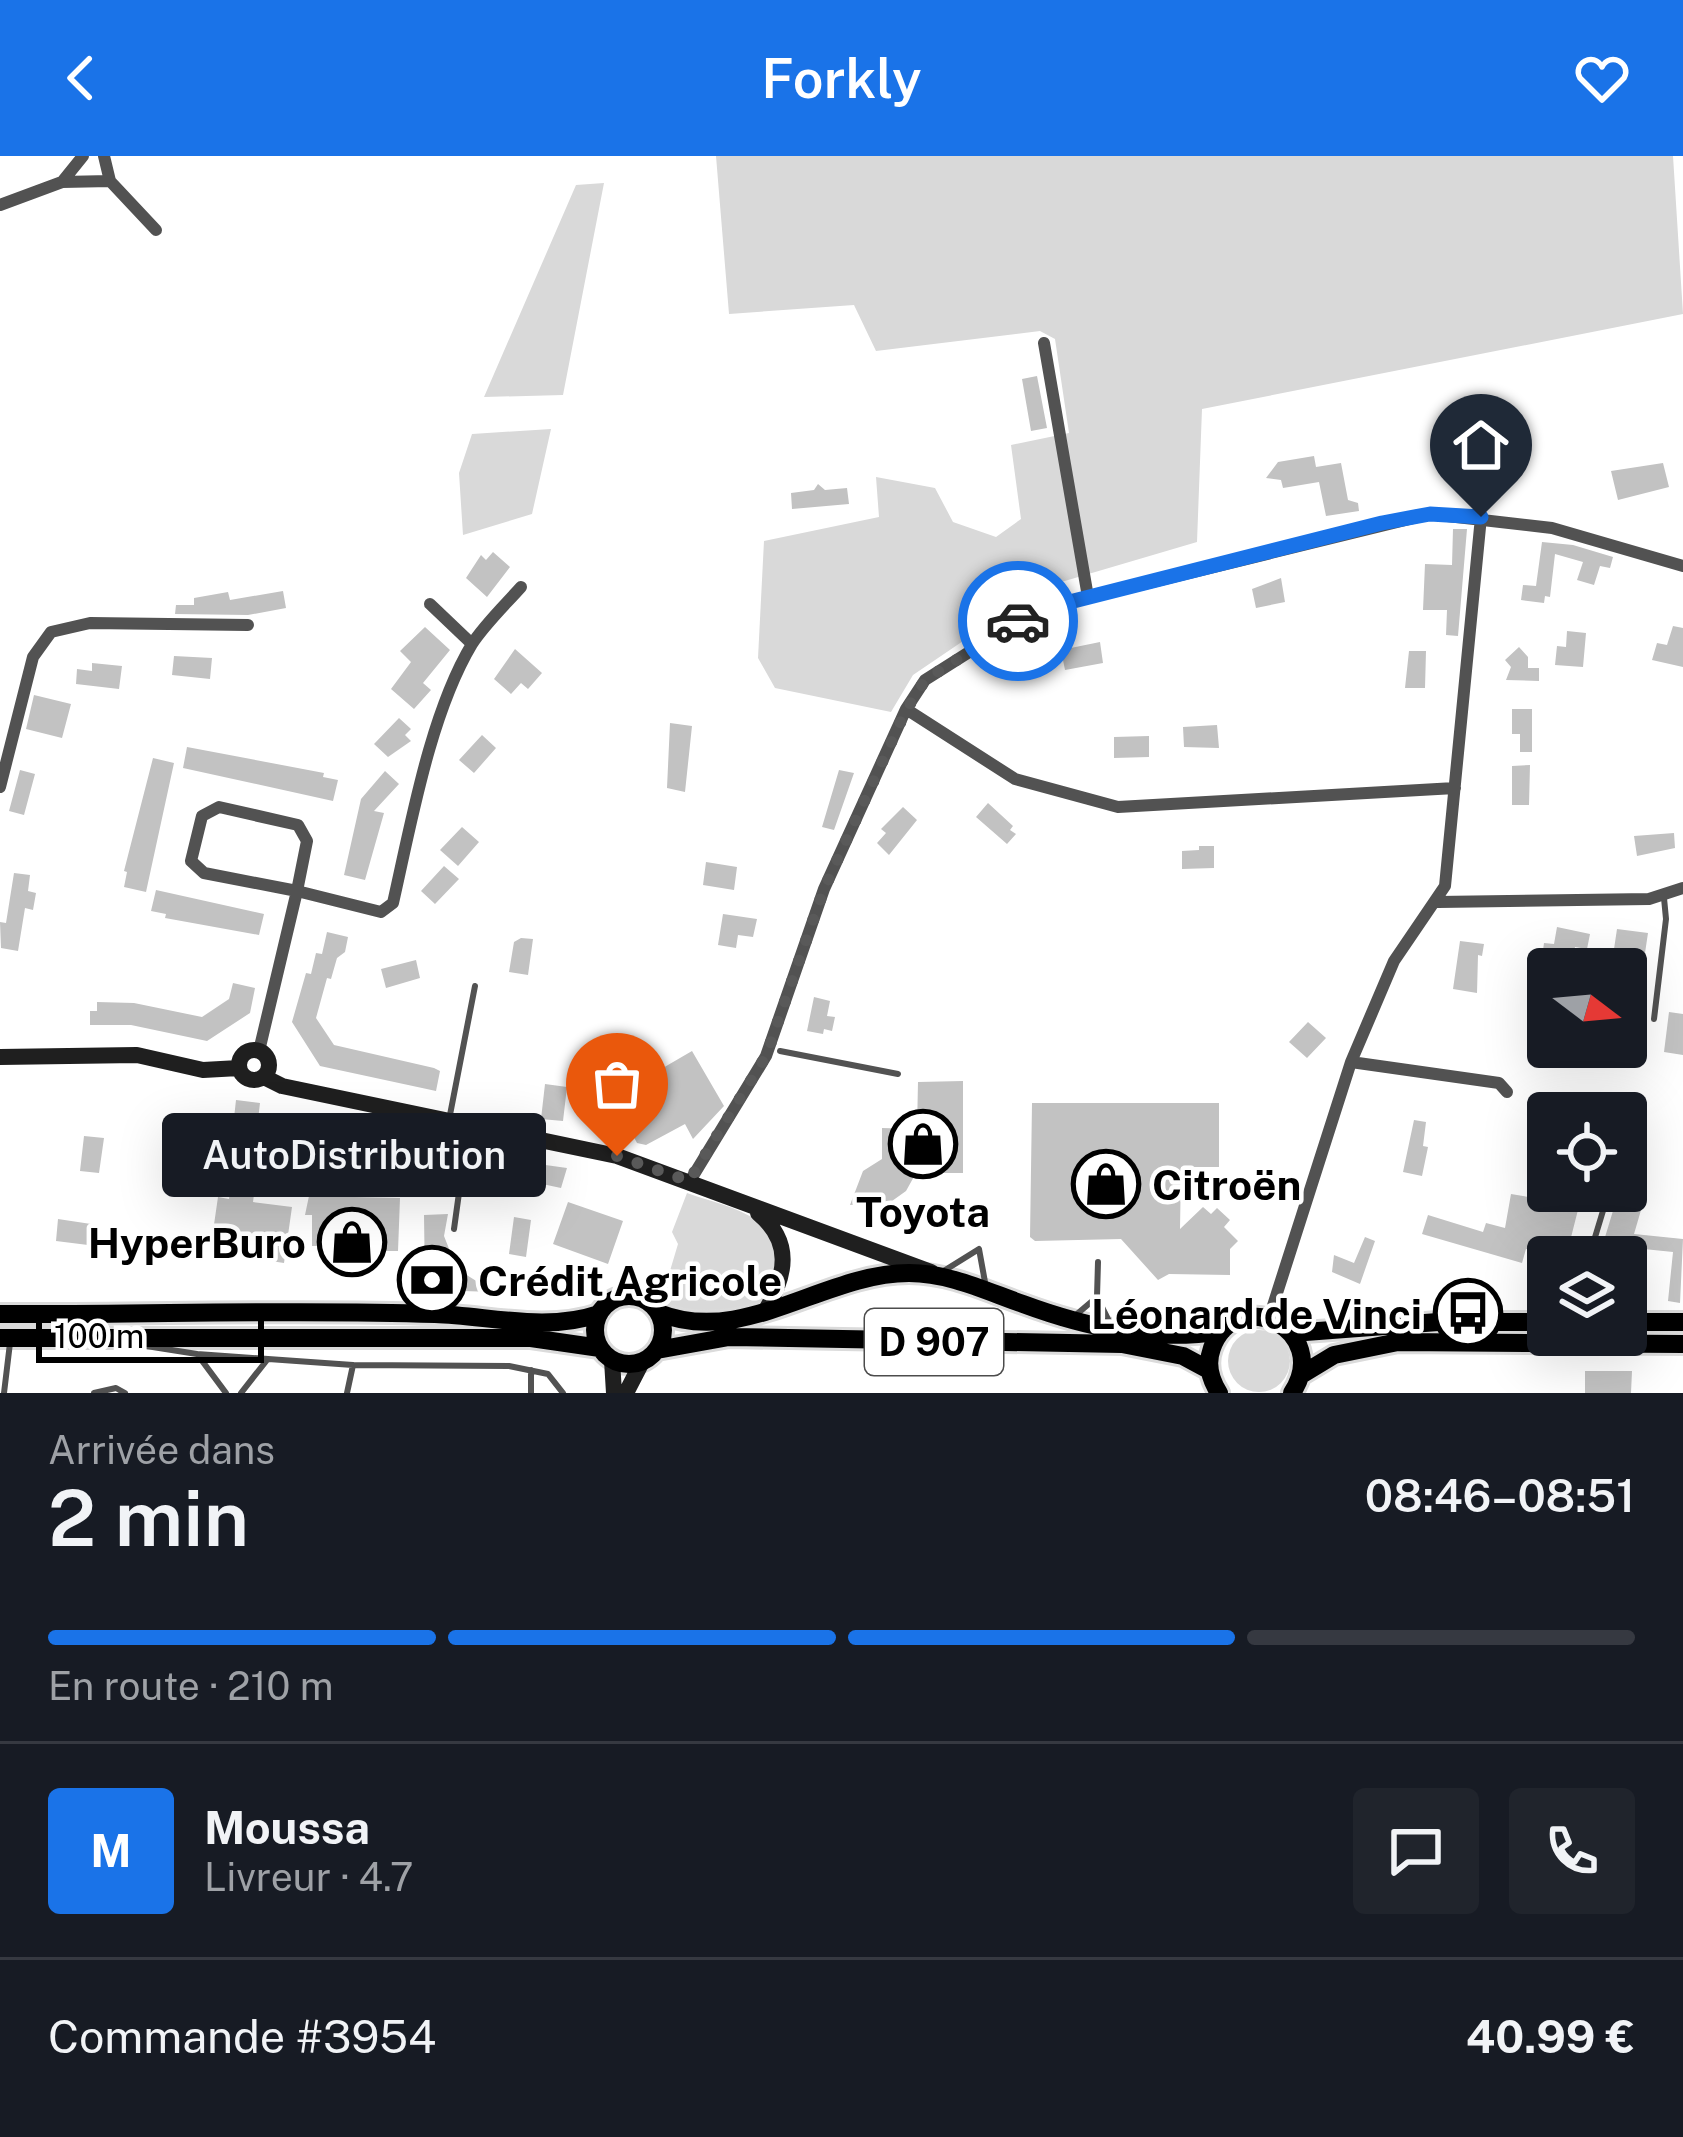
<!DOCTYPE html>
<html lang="fr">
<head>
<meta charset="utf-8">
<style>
	:root { --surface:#171b24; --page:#20242c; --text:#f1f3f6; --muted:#9ea1a6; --line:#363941; --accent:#1a73e8 }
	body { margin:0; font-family:"Public Sans",sans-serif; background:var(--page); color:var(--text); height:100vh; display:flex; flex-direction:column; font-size:45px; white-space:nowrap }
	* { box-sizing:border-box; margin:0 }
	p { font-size:39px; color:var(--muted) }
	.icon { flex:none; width:66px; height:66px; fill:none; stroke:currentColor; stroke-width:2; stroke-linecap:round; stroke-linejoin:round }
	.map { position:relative; height:1237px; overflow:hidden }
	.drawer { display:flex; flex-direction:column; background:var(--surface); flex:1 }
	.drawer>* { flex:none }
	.needle { width:78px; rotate:106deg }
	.tools { position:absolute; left:1527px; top:792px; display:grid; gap:24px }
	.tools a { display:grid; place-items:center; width:120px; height:120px; border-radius:12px; background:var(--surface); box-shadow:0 12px 48px #0002; font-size:60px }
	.scale { position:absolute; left:36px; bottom:30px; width:228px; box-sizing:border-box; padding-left:12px; border:6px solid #000; border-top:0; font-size:33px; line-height:42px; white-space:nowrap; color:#000; -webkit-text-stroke:9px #fff; paint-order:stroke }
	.pin { position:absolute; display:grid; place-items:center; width:102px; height:102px; color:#fff; margin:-123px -51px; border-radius:50% 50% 50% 0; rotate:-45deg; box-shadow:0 0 12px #0007 }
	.pin .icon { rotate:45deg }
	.courier { position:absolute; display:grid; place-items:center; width:120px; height:120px; margin:-60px; border:9px solid #1a73e8; border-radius:50%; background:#fff; color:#222; box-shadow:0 3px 15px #0007 }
	.bubble { position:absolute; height:84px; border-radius:12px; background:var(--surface); box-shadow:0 12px 48px #0002; font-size:39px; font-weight:600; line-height:84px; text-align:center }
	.overview em { font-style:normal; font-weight:600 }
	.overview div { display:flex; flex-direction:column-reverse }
	.overview { display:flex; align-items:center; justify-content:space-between; height:204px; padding:0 48px }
	h1 { font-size:78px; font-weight:600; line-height:90px }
	.bar { display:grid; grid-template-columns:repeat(4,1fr); gap:18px 12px; align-content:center; height:144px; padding:0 48px }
	.bar i { height:15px; border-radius:9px; background:var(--line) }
	.bar .current { background:var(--accent) }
	.bar p { grid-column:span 4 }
	.line { display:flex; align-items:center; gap:30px; padding:0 48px; border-top:3px solid var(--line) }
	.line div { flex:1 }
	.round { display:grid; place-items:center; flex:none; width:126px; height:126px; border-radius:12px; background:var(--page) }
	header { display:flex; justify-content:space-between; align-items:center; height:156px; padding:0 48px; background:var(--accent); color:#fff; font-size:54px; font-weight:600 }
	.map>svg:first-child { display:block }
	.green { fill:#d9d9d9 }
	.building { fill:#c2c2c2 }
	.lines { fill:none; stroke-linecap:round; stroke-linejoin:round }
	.primary-casing { stroke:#dbdbdb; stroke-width:24 }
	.lane { stroke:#525252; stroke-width:6 }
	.street { stroke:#525252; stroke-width:12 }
	.secondary { stroke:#1f1f1f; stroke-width:16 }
	.primary { stroke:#000; stroke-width:18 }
	.done { stroke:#595959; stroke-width:12; stroke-dasharray:0 21.6 }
	.route { stroke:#1a73e8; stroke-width:15 }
	.labels { text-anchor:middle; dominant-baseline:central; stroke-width:9; stroke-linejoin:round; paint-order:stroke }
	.shield { fill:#fff; stroke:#4c4c4c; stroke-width:3 }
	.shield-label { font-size:39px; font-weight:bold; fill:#000 }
	.poi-label { font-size:42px; font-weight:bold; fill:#000; stroke:#fff; text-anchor:start }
</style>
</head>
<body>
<header><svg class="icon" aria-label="back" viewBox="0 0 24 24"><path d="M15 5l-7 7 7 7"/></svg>Forkly<svg class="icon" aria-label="heart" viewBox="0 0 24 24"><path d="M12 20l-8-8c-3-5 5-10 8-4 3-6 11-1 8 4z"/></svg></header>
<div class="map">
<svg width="1683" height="1237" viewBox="0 0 1683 1237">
	<rect width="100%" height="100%" fill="#fff"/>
	<!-- green -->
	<path class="green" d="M716,0H1673L1683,158L1202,253L1197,386L1041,432L913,519L891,556L775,532L758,502L764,385L879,361L876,321L935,332L953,366L996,381L1021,363L1011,289L1069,277L1055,183L1040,175L876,195L854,149L729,158Z
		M604,27L563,239L484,241L576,29Z
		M551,273L532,358L463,379L459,317L472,278Z
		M687,1037C709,1045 737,1050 757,1065C785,1085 782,1138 750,1154C724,1167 693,1157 666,1153L661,1145L678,1088L672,1076Z
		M1228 1205a31 31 0 1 1 62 0a31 31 0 1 1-62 0Z"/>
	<!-- building -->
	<path class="building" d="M1037,220L1047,272L1031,275L1022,223Z
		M1499,266L1508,279L1479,297L1452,299V280L1478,279Z
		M1314,300L1316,311L1341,307L1348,344L1358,347L1359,355L1326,360L1319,326L1283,332L1281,324L1266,322L1278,306Z
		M1663,307L1669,331L1618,344L1611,315Z
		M818,328L825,334L847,332L849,348L792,353L791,337L814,334Z
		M1453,373H1467L1458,480L1446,479L1447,454H1423L1425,408L1452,409Z
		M1542,386L1573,389L1613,401L1610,412L1600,410L1594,429L1577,424L1583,406L1555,398L1550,441L1545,440L1544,447L1521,444L1523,429L1536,430Z
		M493,396L510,411L487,441L466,422L481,399L486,404Z
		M1281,422L1285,446L1256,452L1252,433Z
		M283,435L286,452L248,459L175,458L176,449H194V442L228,436L230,444Z
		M1673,470L1683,472V511L1652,504L1657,487L1667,489Z
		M425,471L450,494L423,527L431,534L414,553L391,533L411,506L400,495Z
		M1567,475L1586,477L1583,511L1555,509L1557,490L1566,491Z
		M1100,486L1103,507L1065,514L1061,494Z
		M1519,491L1528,501V512H1539V525L1506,524L1511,511L1505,504Z
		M515,493L542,517L528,533L521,527L511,538L494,523Z
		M1409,495H1426L1425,532H1405Z
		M174,500L212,502L210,523L172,519Z
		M92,507L122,510L119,533L76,528L77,513L92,515Z
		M34,539L71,548L62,582L26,573Z
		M1512,553H1532V596H1520V578H1512Z
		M399,562L411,573L405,579L411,585L388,601L374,588Z
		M670,567L692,570L685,636L667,632Z
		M1217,569L1219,592L1184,591L1183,571Z
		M482,579L496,592L474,617L459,604Z
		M1149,580V601L1114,602V581Z
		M187,591L324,617L323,621L338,624L333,645L183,612Z
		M153,602L174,607L146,736L124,731L127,716L124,715Z
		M1530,609L1529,649H1512V610Z
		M20,614L35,618L24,659L9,655Z
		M839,614L854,617L834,674L822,671Z
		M385,615L399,628L374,655L384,657L365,724L344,719L361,643Z
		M988,647L1013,670L1010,674L1016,678L1007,688L976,661Z
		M903,651L917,664L889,699L877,687L886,677L881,673Z
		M462,671L479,686L458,710L440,694Z
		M1674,677L1675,692L1637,700L1634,680Z
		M1199,690H1214V712L1182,713V695L1199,694Z
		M706,706L737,711L734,734L703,729Z
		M444,710L459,723L435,748L421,735Z
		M14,717L30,719L28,735L36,737L33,754L25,752L18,795L1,792L0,766L6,767Z
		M156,734L264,758L259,779L165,762L166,758L151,755Z
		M723,758L757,763L753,781L738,779L736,792L718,789Z
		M1557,771L1590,778L1587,793L1575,791L1572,808L1542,801L1544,787L1554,788Z
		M1617,773L1648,777L1645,797L1614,793Z
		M327,776L348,781L345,796L337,802L331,823L327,822L316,862L334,889L434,912L440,915L436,935L320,910L292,866L306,817L311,818L316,797L322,798Z
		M521,782L533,783L528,819L509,816L514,786Z
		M1460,785L1484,788L1482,800L1478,799L1477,837L1453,833Z
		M416,804L420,822L386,832L381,813Z
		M233,827L255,832L250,857L207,885L131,869H90V855H97V846L134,847L202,861L229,843Z
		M814,841L830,845L827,860L835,861L832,875L824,873L823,878L807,875Z
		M1669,856L1683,858V899L1664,896Z
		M1308,866L1326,882L1307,902L1289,886Z
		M692,895L724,950L693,983L685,968L646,989L637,987L613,941Z
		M963,925V1017H916L906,1035L892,1045L850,1049L863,1015L882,1003V972L917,973L918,926Z
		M545,928L567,931L563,965L541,963Z
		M236,944L260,947L257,972L283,976L279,1004L259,1001L253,1046L292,1051L284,1107L210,1096L218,1041L229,1043L241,963L234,962Z
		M1032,947H1219V1011H1181L1180,1073L1203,1051L1211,1058L1217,1052L1230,1064L1224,1071L1238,1085L1230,1093V1119L1169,1118L1158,1124L1121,1083L1035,1085L1030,1081Z
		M183,964L206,968L200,1002L177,997Z
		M1414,964L1426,966L1423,990L1428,991L1422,1020L1403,1016Z
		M338,967L366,971L365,977L437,985L432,1021L412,1017L414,1002L334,986Z
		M84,980L104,982L99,1017L80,1015Z
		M484,998L504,1001L497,1038L480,1035Z
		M524,1006L567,1012L561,1032L519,1023Z
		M1626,1032L1646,1037L1634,1078L1683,1083L1680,1147L1668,1145L1673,1096L1634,1092L1633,1101H1599L1619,1035Z
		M1511,1038L1552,1045L1553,1039L1580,1046L1566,1101L1526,1093L1522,1107L1422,1078L1428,1059L1483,1076L1486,1067L1505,1072Z
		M309,1040L400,1042L398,1095H381V1089L312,1090V1059H305Z
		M568,1046L623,1065L608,1108L553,1088Z
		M448,1058L444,1080L457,1113L494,1136L434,1134L425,1129L424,1059Z
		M514,1061L531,1064L526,1101L509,1098Z
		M58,1063L91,1068L88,1089L56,1085Z
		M1365,1081L1375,1085L1360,1128L1332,1116L1334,1099L1354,1107Z
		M1585,1215H1632L1631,1237H1585Z"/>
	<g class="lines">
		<!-- primary casing -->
		<g class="primary-casing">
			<path id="primary" d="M595 1174a34 34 0 1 1 68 0a34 34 0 1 1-68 0Z
				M659,1157C744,1191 824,1117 909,1117C949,1117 986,1135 1023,1148C1088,1172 1153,1186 1222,1175
				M0,1158C145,1159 290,1153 435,1158C490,1160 546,1176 599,1158
				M1626,1166H1683
				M1292,1177L1438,1166H1548
				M0,1182H531L600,1192
				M657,1194L729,1181L1122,1188L1183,1200L1209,1214
				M1301,1219L1334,1199L1398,1186L1683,1188
				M1219,1237C1210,1223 1206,1208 1212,1192C1236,1127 1333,1174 1292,1237"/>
		</g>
		<!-- lane -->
		<path class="lane" d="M1654,863L1666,763L1664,742
			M780,895L898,918
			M449,964L475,830
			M454,1073L468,972
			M1589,1101L1609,1035
			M1098,1106L1097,1141L1110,1167
			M942,1116L979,1093L985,1126
			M1539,1117L1548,1119
			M1626,1127H1629
			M1077,1158L1097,1141
			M140,1189L197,1198L226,1237
			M197,1198L353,1209L509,1210L548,1218L563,1237
			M531,1214V1237
			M4,1237L10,1187
			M94,1237L116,1232L125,1237
			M241,1237L267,1204
			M347,1237L353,1209"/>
		<!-- street -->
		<path class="street" d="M104,0L110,25L156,74
			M62,26L83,0
			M0,49L62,26L110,25
			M1044,187L1088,441
			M430,448L472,488
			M906,553L1015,623L1118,651L1455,632
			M0,631L33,501L51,476L90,467L248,469
			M219,651L298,669L307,685L297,735L204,717L191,705L202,660Z
			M1438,746L1649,743L1683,732
			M259,895L297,735L381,756L393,747C411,668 430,558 472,488C485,468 505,449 521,431
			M1351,906L1499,927L1507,936
			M690,1025L766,900L824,733L906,553L925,524L1034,455L1430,358L1552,372L1683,410
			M1269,1162L1351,906L1394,805L1445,730L1481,361"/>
		<!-- secondary -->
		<path class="secondary" d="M239 909a15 15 0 1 1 30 0a15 15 0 1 1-30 0Z
			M0,901L137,899L203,914L239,912
			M264,921L282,930L617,1000L931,1116
			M758,1057C793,1086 786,1119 766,1154
			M612,1204L614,1237
			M626,1237L642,1206"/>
		<!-- primary -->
		<use href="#primary" class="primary"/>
	</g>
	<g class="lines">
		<!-- done -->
		<path class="done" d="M617,1000L689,1025L766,900L824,733L906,554L925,524L1018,465"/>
		<!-- route -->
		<path class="route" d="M1018,465L1034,455L1382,367L1430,358L1481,361"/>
	</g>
	<!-- icons -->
	<defs>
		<g id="shop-ring" transform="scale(3.45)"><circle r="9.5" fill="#fff" stroke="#000" stroke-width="1.5"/><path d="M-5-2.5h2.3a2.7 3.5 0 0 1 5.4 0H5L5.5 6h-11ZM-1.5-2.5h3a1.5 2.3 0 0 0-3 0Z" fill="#000"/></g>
		<g id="bank-ring" transform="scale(3.45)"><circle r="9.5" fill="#fff" stroke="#000" stroke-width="1.5"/><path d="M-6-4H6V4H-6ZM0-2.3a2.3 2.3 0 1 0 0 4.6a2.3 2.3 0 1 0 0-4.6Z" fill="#000"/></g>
		<g id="bus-ring" transform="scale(3.45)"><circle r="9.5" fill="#fff" stroke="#000" stroke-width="1.5"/><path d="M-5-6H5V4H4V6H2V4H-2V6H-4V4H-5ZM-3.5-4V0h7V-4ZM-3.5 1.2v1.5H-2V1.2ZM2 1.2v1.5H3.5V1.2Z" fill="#000"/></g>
	</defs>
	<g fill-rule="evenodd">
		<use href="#shop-ring" x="923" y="988"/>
		<use href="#shop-ring" x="1106" y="1028"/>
		<use href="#shop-ring" x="352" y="1086"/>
		<use href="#bank-ring" x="432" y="1124"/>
		<use href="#bus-ring" x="1468" y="1157"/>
	</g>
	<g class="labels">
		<!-- shield labels -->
		<rect class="shield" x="865" y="1153" width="138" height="66" rx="9"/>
		<g class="shield-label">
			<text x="934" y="1186">D 907</text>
		</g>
		<!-- poi labels -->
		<g class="poi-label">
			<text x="1152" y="1028">Citroën</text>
			<text x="923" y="1055" text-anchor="middle">Toyota</text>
			<text x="306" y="1086" text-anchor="end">HyperBuro</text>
			<text x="478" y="1124">Crédit Agricole</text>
			<text x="1422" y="1157" text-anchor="end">Léonard de Vinci</text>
		</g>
	</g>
</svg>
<div class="tools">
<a><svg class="needle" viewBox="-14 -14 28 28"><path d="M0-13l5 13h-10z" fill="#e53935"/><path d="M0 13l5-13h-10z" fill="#9ea1a6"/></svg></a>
<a><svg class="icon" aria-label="locate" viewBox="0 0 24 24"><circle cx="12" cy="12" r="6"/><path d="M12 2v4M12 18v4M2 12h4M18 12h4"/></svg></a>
<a><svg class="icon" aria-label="layers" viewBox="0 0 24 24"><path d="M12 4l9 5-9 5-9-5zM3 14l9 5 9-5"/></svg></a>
</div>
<div class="scale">100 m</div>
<div class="pin" style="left:617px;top:1000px;background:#ea580c"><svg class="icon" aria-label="bag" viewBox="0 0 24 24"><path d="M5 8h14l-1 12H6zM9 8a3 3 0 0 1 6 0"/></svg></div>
<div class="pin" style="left:1481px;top:361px;background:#1f2937"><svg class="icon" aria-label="home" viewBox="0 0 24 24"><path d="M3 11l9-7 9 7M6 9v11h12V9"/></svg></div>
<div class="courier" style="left:1018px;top:465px"><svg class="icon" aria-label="car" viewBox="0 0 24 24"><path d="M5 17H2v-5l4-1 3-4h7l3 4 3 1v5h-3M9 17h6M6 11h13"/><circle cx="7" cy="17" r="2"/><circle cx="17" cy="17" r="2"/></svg></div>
<div class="bubble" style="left:162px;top:957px;width:384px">AutoDistribution</div>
</div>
<section class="drawer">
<div class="overview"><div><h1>2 min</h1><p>Arrivée dans</p></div><em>08:46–08:51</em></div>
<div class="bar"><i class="current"></i><i class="current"></i><i class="current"></i><i></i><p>En route · 210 m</p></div>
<div class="line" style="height:216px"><b class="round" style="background:var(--accent);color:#fff">M</b><div><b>Moussa</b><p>Livreur · 4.7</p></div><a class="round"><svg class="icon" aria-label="chat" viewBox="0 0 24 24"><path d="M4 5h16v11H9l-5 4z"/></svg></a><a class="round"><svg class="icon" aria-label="phone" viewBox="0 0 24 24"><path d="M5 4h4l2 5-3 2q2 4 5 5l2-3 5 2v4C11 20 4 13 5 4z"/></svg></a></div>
<div class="line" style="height:156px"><div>Commande #3954</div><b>40.99 €</b></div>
</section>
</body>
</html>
